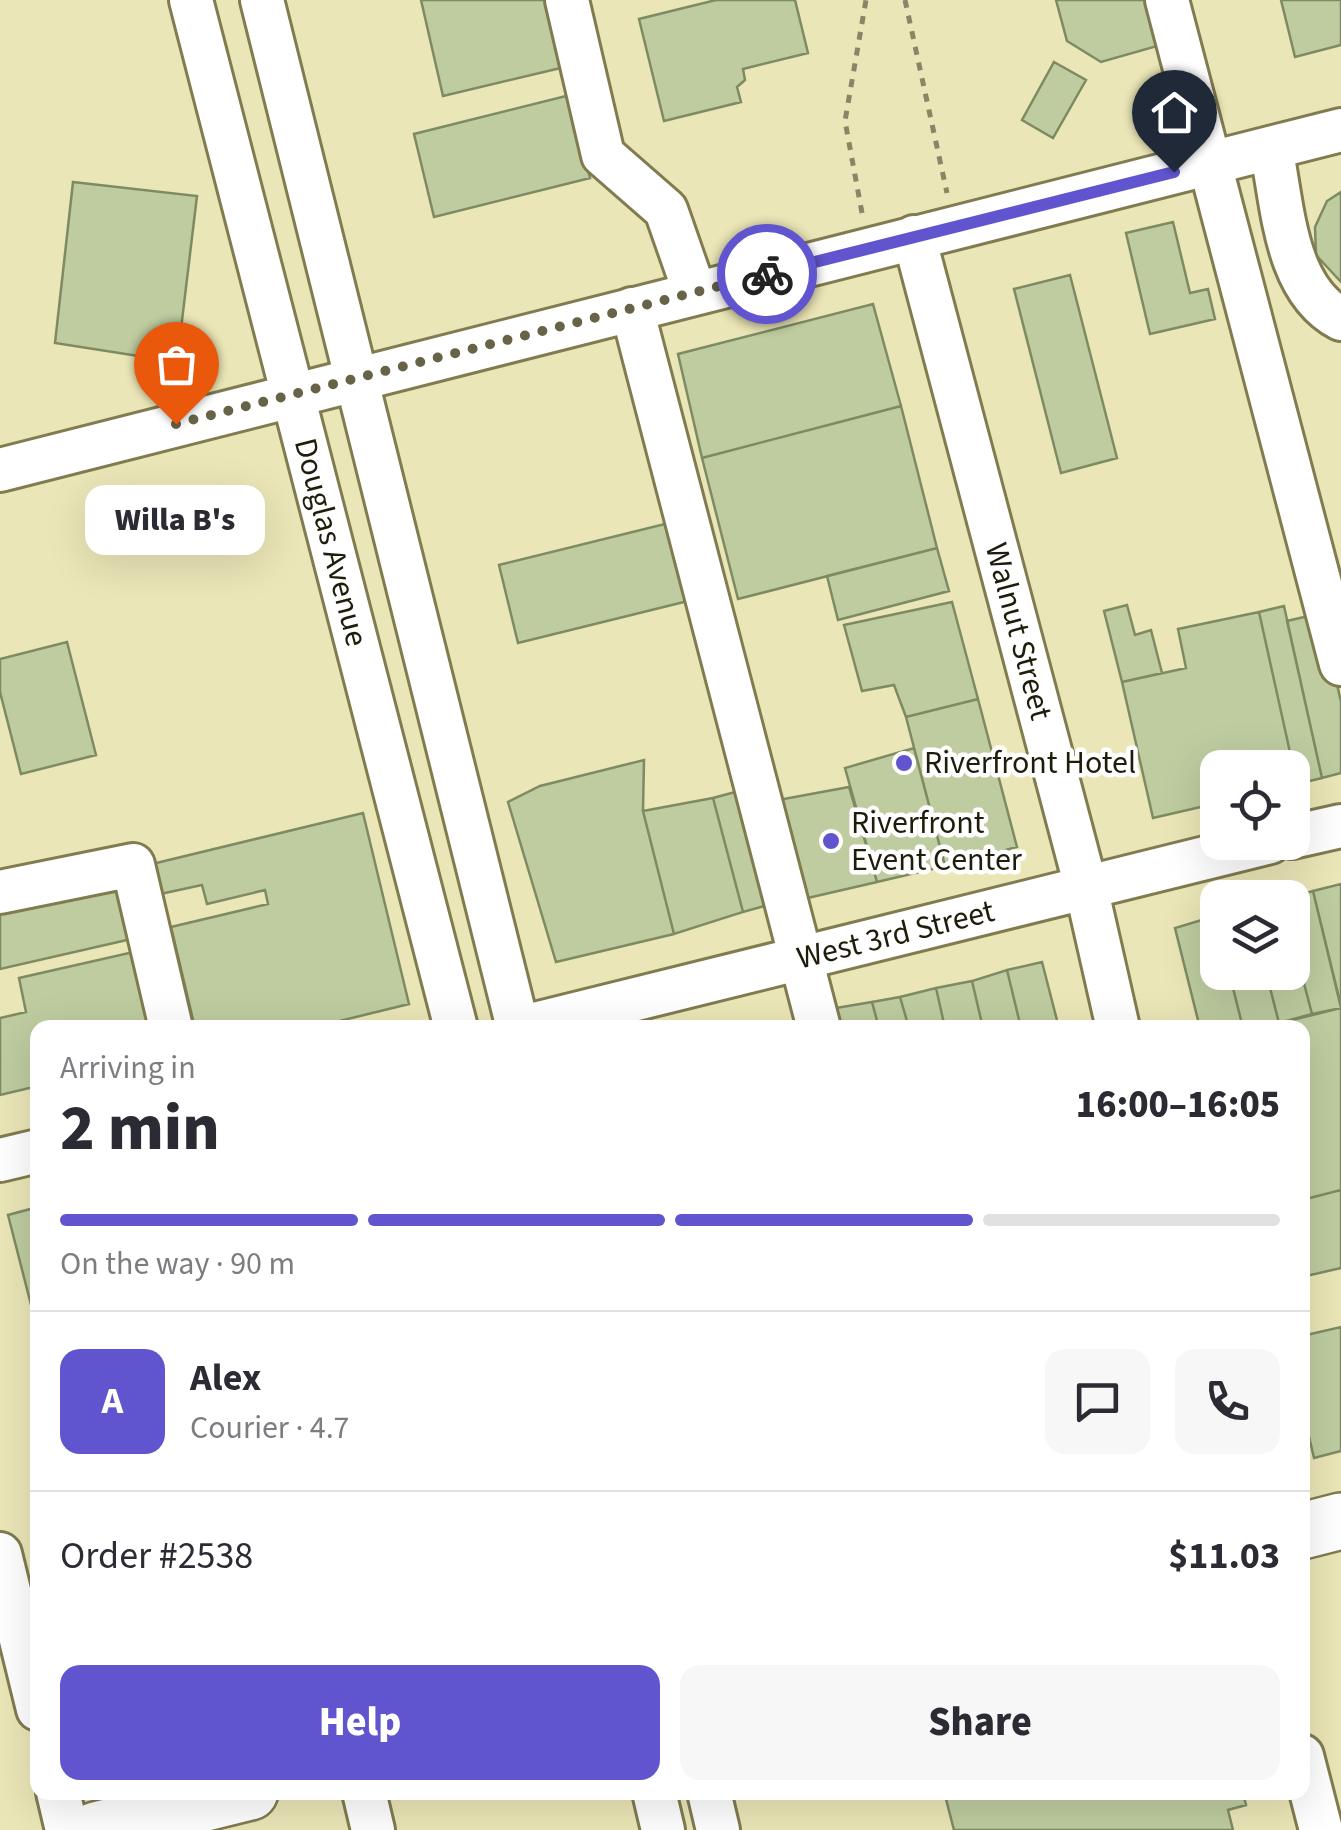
<!DOCTYPE html>
<html lang="en">
<head>
<meta charset="utf-8">
<style>
	:root { --surface:#fff; --page:#f7f7f7; --text:#2b2b33; --muted:#7c7c81; --line:#e1e1e2; --accent:#6055ce }
	body { margin:0; font-family:"Source Sans 3",sans-serif; background:var(--page); color:var(--text); height:100vh; display:flex; flex-direction:column; font-size:38px; white-space:nowrap }
	* { box-sizing:border-box; margin:0 }
	p { font-size:32px; color:var(--muted) }
	.icon { flex:none; width:55px; height:55px; fill:none; stroke:currentColor; stroke-width:2; stroke-linecap:round; stroke-linejoin:round }
	.map { position:relative; flex:1; overflow:hidden }
	.panel { position:absolute; left:30px; top:1020px; width:1280px; height:780px; display:flex; flex-direction:column; background:var(--surface); border-radius:20px; box-shadow:0 10px 40px #0002 }
	.panel>* { flex:none }
	.fabs { position:absolute; left:1200px; top:750px; display:grid; gap:20px }
	.fabs a { display:grid; place-items:center; width:110px; height:110px; border-radius:20px; background:var(--surface); box-shadow:0 10px 40px #0002; font-size:50px }
	.pin { position:absolute; display:grid; place-items:center; width:85px; height:85px; color:#fff; margin:-102px -42px; border-radius:50% 50% 50% 0; rotate:-45deg; box-shadow:0 0 10px #0007 }
	.pin .icon { rotate:45deg }
	.courier { position:absolute; display:grid; place-items:center; width:100px; height:100px; margin:-50px; border:8px solid #6055ce; border-radius:50%; background:#fff; color:#222; box-shadow:0 2px 12px #0007 }
	.bubble { position:absolute; height:70px; border-radius:20px; background:var(--surface); box-shadow:0 10px 40px #0002; font-size:32px; font-weight:800; line-height:70px; text-align:center }
	.summary em { font-style:normal; font-weight:800 }
	.summary div { display:flex; flex-direction:column-reverse }
	.summary { display:flex; align-items:center; justify-content:space-between; height:170px; padding:0 30px }
	h1 { font-size:65px; font-weight:800; line-height:75px }
	.bar { display:grid; grid-template-columns:repeat(4,1fr); gap:15px 10px; align-content:center; height:120px; padding:0 30px }
	.bar i { height:12px; border-radius:8px; background:var(--line) }
	.bar .selected { background:var(--accent) }
	.bar p { grid-column:span 4 }
	.line { display:flex; align-items:center; gap:25px; padding:0 30px; border-top:2px solid var(--line) }
	.line div { flex:1 }
	.round { display:grid; place-items:center; flex:none; width:105px; height:105px; border-radius:20px; background:var(--page) }
	.cta { display:flex; gap:20px; margin-top:auto; padding:20px 30px }
	.cta a { flex:1; height:115px; border-radius:20px; background:var(--accent); color:#fff; font-size:40px; font-weight:800; line-height:115px; text-align:center }
	.cta a+a { background:var(--page); color:var(--text) }
	.map>svg:first-child { display:block }
	.building { fill:#becca0; stroke:#7e8b62; stroke-width:2.5 }
	.lines { fill:none; stroke-linecap:round; stroke-linejoin:round }
	.minor-casing { stroke:#817b50; stroke-width:48 }
	.highway-casing { stroke:#817b50; stroke-width:60 }
	.path { stroke:#8a8665; stroke-width:5; stroke-dasharray:8 8; stroke-linecap:butt }
	.minor { stroke:#fff; stroke-width:42 }
	.highway { stroke:#fff; stroke-width:55 }
	.done { stroke:#666347; stroke-width:10; stroke-dasharray:0 18 }
	.route { stroke:#6055ce; stroke-width:12 }
	.poi-dot { fill:#6055ce; stroke:#fff; stroke-width:4 }
	.labels { text-anchor:middle; dominant-baseline:central; stroke-width:9; stroke-linejoin:round; paint-order:stroke }
	.street-label { font-size:32px; fill:#1e1c0a; stroke:#fff }
	.poi-label { font-size:32px; fill:#1e1c0a; stroke:#fff; text-anchor:start }
</style>
</head>
<body>
<div class="map">
<svg width="1341" height="1830" viewBox="0 0 1341 1830">
	<rect width="100%" height="100%" fill="#ebe6b7"/>
	<!-- building -->
	<path class="building" d="M421,0H553L569,66L443,96Z
		M716,0H795L808,53L743,69L745,80L737,87L741,102L664,121L639,19Z
		M1056,0H1163L1175,41L1101,62L1067,41Z
		M1281,0H1341V45L1295,57Z
		M1054,62L1086,80L1053,138L1022,120Z
		M570,95L590,178L434,217L414,134Z
		M73,182L197,196L177,362L55,343Z
		M1341,192V282L1316,255L1315,227L1327,201Z
		M1173,222L1190,293L1208,289L1215,319L1150,334L1126,233Z
		M1070,275L1117,458L1061,473L1014,289Z
		M873,304L901,406L702,458L678,354Z
		M901,406L937,548L738,599L702,458Z
		M677,521L696,599L518,643L499,565Z
		M937,548L949,591L838,620L827,576Z
		M952,602L978,699L906,717L894,685L862,691L844,625Z
		M1127,605L1135,635L1151,630L1162,673L1122,682L1104,611Z
		M1284,606L1322,778L1297,784L1259,612Z
		M1259,612L1297,784L1292,785V768H1218V803L1153,818L1122,682L1186,668L1178,629Z
		M1321,613L1341,702V773L1322,778L1287,621Z
		M67,642L96,755L21,774L0,692V659Z
		M978,699L1017,847L945,866L906,717Z
		M914,748L945,866L877,882L845,768Z
		M644,760L643,811L674,934L556,962L508,802L540,786Z
		M849,787L877,882L799,900L773,801Z
		M750,788L779,902L743,912L713,798Z
		M713,798L743,912L674,934L643,811Z
		M363,813L409,1004L311,1028H195L171,927L268,904L265,890L207,904L202,885L151,896L144,866Z
		M127,881L140,937L0,969V910Z
		M1341,884V1006L1313,891Z
		M1313,891L1341,1008L1312,1014L1292,937V898H1287Z
		M1215,916L1218,972H1229L1243,1028H1200L1175,928Z
		M1292,937L1312,1014L1279,1023L1266,972H1292Z
		M138,951L156,1028H38V1086L0,1095V1018L26,1012L19,978Z
		M1042,962L1059,1028H1021L1007,970Z
		M1007,970L1021,1028H983L972,981Z
		M1229,972H1266L1279,1023L1243,1028Z
		M972,981L983,1028H945L936,988Z
		M936,988L945,1028H909L900,997Z
		M900,997L909,1028H879L872,1002Z
		M872,1002L879,1028H834L830,1009Z
		M1341,1008V1190L1302,1200V1028H1260Z
		M1341,1190V1268L1302,1277V1200Z
		M38,1207V1332L8,1215Z
		M1341,1327V1451L1314,1458L1302,1407V1336Z
		M971,1792H1243L1246,1805L1228,1810L1233,1830H954L946,1799Z"/>
	<g class="lines">
		<!-- minor casing -->
		<g class="minor-casing">
			<g id="minor">
				<path id="s1" d="M191,0L456,1028"/>
				<path d="M262,0L518,1028"/>
				<path d="M567,0L603,155L666,210L695,293"/>
				<path d="M1167,0L1341,664"/>
				<path d="M1271,148C1283,204 1284,289 1341,319"/>
				<path id="s2" d="M914,237L1086,887L1118,1028"/>
				<path d="M632,309L819,1028"/>
				<path d="M0,470L1341,130"/>
				<path d="M1292,837L1341,826"/>
				<path d="M0,892L133,865L171,1028"/>
				<path id="s3" d="M519,1028L1270,842"/>
				<path d="M0,1160L38,1151"/>
				<path d="M0,1554L38,1709"/>
				<path d="M1302,1756L1321,1830"/>
				<path d="M58,1792L67,1830"/>
				<path d="M364,1792L373,1830"/>
				<path d="M654,1792L663,1830"/>
				<path d="M709,1792L718,1830"/>
			</g>
		</g>
		<!-- highway casing -->
		<g class="highway-casing">
			<path id="highway" d="M1302,1531L1341,1521
				M96,1830L250,1792"/>
		</g>
		<!-- path -->
		<path class="path" d="M905,0L947,193
			M862,213L845,121L866,0"/>
		<!-- minor -->
		<use href="#minor" class="minor"/>
		<!-- highway -->
		<use href="#highway" class="highway"/>
	</g>
	<g class="lines">
		<!-- done -->
		<path class="done" d="M176,424L767,274"/>
		<!-- route -->
		<path class="route" d="M767,274L1174,172"/>
	</g>
	<!-- markers -->
	<g class="poi-dot">
		<circle cx="904" cy="763" r="10"/>
		<circle cx="831" cy="841" r="10"/>
	</g>
	<g class="labels">
		<!-- street labels -->
		<g class="street-label">
			<text stroke="none"><textPath href="#s1" startOffset="560">Douglas Avenue</textPath></text>
			<text stroke="none"><textPath href="#s2" startOffset="408">Walnut Street</textPath></text>
			<text stroke="none"><textPath href="#s3" startOffset="388">West 3rd Street</textPath></text>
		</g>
		<!-- poi labels -->
		<g class="poi-label">
			<text x="924" y="763">Riverfront Hotel</text>
			<text x="851" y="823">Riverfront<tspan x="851" dy="37">Event Center</tspan></text>
		</g>
	</g>
</svg>
<div class="fabs">
<a><svg class="icon" aria-label="locate" viewBox="0 0 24 24"><circle cx="12" cy="12" r="6"/><path d="M12 2v4M12 18v4M2 12h4M18 12h4"/></svg></a>
<a><svg class="icon" aria-label="layers" viewBox="0 0 24 24"><path d="M12 4l9 5-9 5-9-5zM3 14l9 5 9-5"/></svg></a>
</div>
<div class="pin" style="left:176px;top:424px;background:#ea580c"><svg class="icon" aria-label="bag" viewBox="0 0 24 24"><path d="M5 8h14l-1 12H6zM9 8a3 3 0 0 1 6 0"/></svg></div>
<div class="pin" style="left:1174px;top:172px;background:#1f2937"><svg class="icon" aria-label="home" viewBox="0 0 24 24"><path d="M3 11l9-7 9 7M6 9v11h12V9"/></svg></div>
<div class="courier" style="left:767px;top:274px"><svg class="icon" aria-label="bike" viewBox="0 0 24 24"><circle cx="6" cy="16" r="4"/><circle cx="18" cy="16" r="4"/><path d="M6 16l4-8h5l3 8M10 8l3 8H6M13 5h3"/></svg></div>
<div class="bubble" style="left:85px;top:485px;width:180px">Willa B's</div>
<section class="panel">
<div class="summary"><div><h1>2 min</h1><p>Arriving in</p></div><em>16:00–16:05</em></div>
<div class="bar"><i class="selected"></i><i class="selected"></i><i class="selected"></i><i></i><p>On the way · 90 m</p></div>
<div class="line" style="height:180px"><b class="round" style="background:var(--accent);color:#fff">A</b><div><b>Alex</b><p>Courier · 4.7</p></div><a class="round"><svg class="icon" aria-label="chat" viewBox="0 0 24 24"><path d="M4 5h16v11H9l-5 4z"/></svg></a><a class="round"><svg class="icon" aria-label="phone" viewBox="0 0 24 24"><path d="M5 4h4l2 5-3 2q2 4 5 5l2-3 5 2v4C11 20 4 13 5 4z"/></svg></a></div>
<div class="line" style="height:130px"><div>Order #2538</div><b>$11.03</b></div>
<div class="cta"><a>Help</a><a>Share</a></div>
</section>
</div>
</body>
</html>
